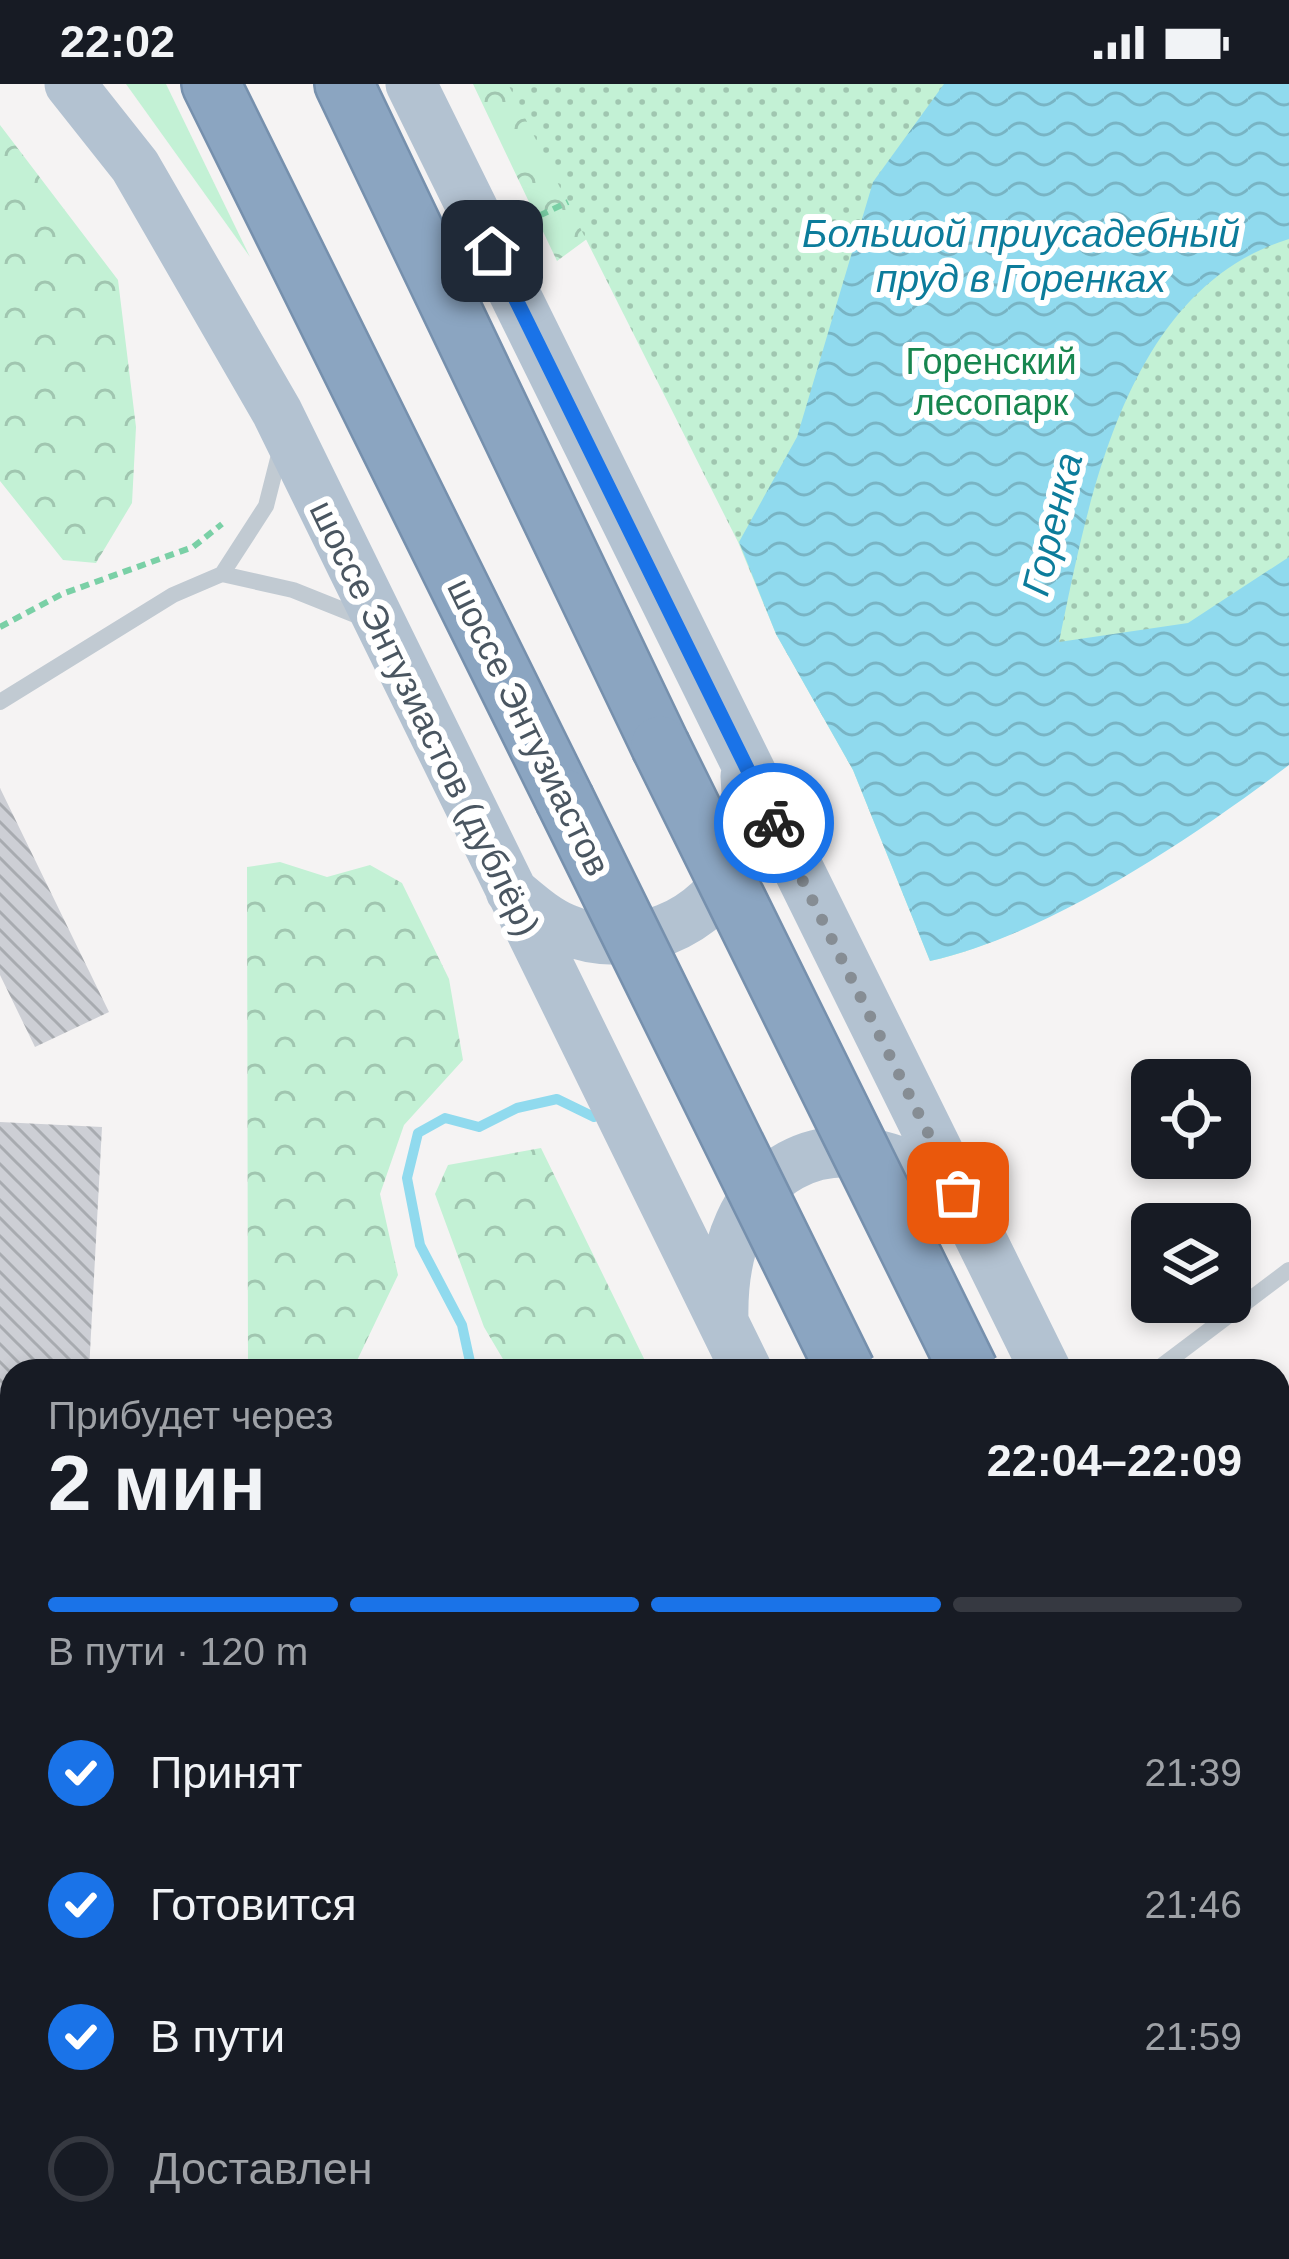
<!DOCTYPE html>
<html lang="ru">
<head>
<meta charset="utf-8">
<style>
	:root { --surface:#171b24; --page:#242831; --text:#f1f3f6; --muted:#9ea1a6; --line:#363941; --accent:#1a73e8 }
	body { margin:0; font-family:Helvetica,sans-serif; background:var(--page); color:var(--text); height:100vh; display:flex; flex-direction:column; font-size:45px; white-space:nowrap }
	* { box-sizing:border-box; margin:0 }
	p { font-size:39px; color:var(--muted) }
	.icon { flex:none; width:66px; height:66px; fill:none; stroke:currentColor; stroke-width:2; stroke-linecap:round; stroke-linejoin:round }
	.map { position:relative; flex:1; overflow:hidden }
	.drawer { position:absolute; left:0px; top:1275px; width:1290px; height:900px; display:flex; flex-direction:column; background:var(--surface); border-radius:36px 36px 0 0; box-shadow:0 6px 18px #0003 }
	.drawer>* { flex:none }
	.controls { position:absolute; left:1131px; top:975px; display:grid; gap:24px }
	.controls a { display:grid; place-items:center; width:120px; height:120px; border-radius:18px; background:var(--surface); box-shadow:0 6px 18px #0003; font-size:60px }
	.pin { position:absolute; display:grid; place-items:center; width:102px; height:102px; color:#fff; margin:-51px; border-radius:24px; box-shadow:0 6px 18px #0006 }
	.courier { position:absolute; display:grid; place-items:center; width:120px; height:120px; margin:-60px; border:9px solid #1a73e8; border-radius:50%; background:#fff; color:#222; box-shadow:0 3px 15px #0007 }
	.overview em { font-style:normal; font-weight:700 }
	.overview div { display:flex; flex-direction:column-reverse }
	.overview { display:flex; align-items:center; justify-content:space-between; height:204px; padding:0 48px }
	h1 { font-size:78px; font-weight:700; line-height:90px }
	.bar { display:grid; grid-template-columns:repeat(4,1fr); gap:18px 12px; align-content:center; height:144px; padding:0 48px }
	.bar i { height:15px; border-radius:9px; background:var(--line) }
	.bar .on { background:var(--accent) }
	.bar p { grid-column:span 4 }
	ol { padding:0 48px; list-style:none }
	li { display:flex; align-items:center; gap:36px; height:132px }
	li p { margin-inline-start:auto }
	li .icon { padding:12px; border-radius:50%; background:var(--accent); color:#fff; stroke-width:4 }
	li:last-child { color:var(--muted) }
	li i { width:66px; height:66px; border:6px solid var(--line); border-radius:50% }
	.status { display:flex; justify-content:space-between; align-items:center; height:84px; padding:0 60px; background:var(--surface); direction:ltr }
	.status svg { height:33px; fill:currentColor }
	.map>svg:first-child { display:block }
	.commercial { fill:#fdf9ef }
	.grass { fill:#c3f1d5 }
	.forest { fill:url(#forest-crowns) }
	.park { fill:url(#park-dots) }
	.water { fill:url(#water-waves) }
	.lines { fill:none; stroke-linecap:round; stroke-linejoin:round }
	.stream { stroke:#90daee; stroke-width:10 }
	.building { fill:url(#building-back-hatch) }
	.highway-casing { stroke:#7690ad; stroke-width:62 }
	.path { stroke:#7ad0a6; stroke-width:6; stroke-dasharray:9 6; stroke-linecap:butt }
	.lane { stroke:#c1cad2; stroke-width:16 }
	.primary { stroke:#b3c2d1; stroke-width:51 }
	.highway { stroke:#8ba5c1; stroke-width:57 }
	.highway-bridge-casing { stroke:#7690ad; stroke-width:62; stroke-linecap:butt }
	.highway-bridge { stroke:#8ba5c1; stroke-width:57 }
	.done { stroke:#868d94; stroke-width:12; stroke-dasharray:0 21.6 }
	.route { stroke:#1a73e8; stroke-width:15 }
	.labels { text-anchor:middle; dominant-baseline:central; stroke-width:12; stroke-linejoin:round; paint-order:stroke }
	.park-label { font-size:36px; fill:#17864f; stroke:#fff }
	.street-label { font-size:36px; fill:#4a5661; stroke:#fff }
	.water-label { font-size:39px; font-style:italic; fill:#0c7c9b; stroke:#fff }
</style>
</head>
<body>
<div class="status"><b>22:02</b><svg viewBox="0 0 49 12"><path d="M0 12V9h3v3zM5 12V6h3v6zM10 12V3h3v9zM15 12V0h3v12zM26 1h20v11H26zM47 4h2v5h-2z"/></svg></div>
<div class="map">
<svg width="1289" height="2175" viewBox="0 0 1289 2175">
	<defs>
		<pattern id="forest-crowns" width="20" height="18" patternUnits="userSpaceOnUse" patternTransform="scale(3)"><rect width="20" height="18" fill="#c3f1d5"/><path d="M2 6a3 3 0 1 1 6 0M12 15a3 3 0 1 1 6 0" fill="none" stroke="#a0c6b0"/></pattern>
		<pattern id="park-dots" width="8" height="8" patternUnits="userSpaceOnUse" patternTransform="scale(3)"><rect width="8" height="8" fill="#c3f1d5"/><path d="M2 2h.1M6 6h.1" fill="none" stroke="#a0c6b0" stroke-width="1.8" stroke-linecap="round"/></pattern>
		<pattern id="water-waves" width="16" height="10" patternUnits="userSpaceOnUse" patternTransform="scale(3)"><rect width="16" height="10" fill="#90daee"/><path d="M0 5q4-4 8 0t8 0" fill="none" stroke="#78b4c4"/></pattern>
		<pattern id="building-back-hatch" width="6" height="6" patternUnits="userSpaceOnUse" patternTransform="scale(3)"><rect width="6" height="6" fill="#cdcfd5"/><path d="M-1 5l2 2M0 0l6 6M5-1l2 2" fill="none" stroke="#a8abb0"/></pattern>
	</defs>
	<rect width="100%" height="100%" fill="#f5f3f3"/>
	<!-- commercial -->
	<path class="commercial" d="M124,2163H759L765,2175H104Z
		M936,2163H1099L1105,2175H942Z"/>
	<!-- grass -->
	<path class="grass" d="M126,0H166L250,173Z"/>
	<!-- forest -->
	<path class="forest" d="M473,0H600L614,135L557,177Z
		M0,41L118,196L136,343L132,419L96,479L63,476L0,397Z
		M280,778L327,793L370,781L402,799L449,895L463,976L404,1041L380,1110L398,1191L352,1287H248L247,783Z
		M541,1064L650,1287H510L484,1243L435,1110L448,1081Z"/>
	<!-- park -->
	<path class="park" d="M508,0H1289V677C1188,751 1051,850 930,877L853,686L776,550L738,458Z"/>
	<!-- water -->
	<path class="water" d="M944,0H1289V155C1126,205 1089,413 1059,558L1188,539L1289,473V681C1191,755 1050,850 930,877L853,686L776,550L739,458L797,353L873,98Z"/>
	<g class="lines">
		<!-- stream -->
		<path class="stream" d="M472,1287L462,1241L420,1161L407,1094L418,1049L445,1034L479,1043L517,1024L557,1015L594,1033"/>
	</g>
	<!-- building -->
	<path class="building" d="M0,704L109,928L35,963L0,891Z
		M0,1038L102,1043L89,1287H12V1367L0,1366Z
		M0,1460H12V1512L0,1511Z
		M0,1563L12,1564V1638L0,1637Z
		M0,1659H12V1731L0,1730Z
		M358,2163H746L752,2175H333Z"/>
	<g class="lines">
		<!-- highway casing -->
		<g class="highway-casing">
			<path id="highway" d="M211,0L564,714
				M344,0L660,661
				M1278,1896L1289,1918
				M1278,2163L1284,2175"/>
		</g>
		<!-- path -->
		<path class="path" d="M526,138L568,118
			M0,543L62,510L193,463L222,440
			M1278,1676L1289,1699
			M923,2163L929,2175"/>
		<!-- lane -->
		<path class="lane" d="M222,490L293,506L363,534
			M0,618L173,511L222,490L266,422L280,367
			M1155,1287L1289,1186"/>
		<!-- primary -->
		<path class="primary" d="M70,0L135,82L277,328L747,1287
			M411,0L1046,1287
			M511,807C528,821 544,836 565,845C630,873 711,841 739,775C750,748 748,721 746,692
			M723,1236C719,1083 830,1019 957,1109
			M1278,1756L1289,1778
			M1185,2163L1191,2175"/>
		<!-- highway -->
		<use href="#highway" class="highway"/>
		<!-- highway-bridge casing -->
		<g class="highway-bridge-casing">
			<path id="highway-bridge" d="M660,661L969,1287
				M564,714L846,1287"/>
		</g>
		<!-- highway-bridge -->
		<use href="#highway-bridge" class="highway-bridge"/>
	</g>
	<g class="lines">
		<!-- done -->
		<path class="done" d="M774,739L958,1109"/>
		<!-- route -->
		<path class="route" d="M492,167L774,739"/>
	</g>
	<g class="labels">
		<!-- park labels -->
		<g class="park-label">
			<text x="991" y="277">Горенский<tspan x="991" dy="41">лесопарк</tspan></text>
		</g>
		<!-- street labels -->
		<g class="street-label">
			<text transform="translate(425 634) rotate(64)">шоссе Энтузиастов (дублёр)</text>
			<text transform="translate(529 643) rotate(64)">шоссе Энтузиастов</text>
		</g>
		<!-- water labels -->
		<g class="water-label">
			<text x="1021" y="149">Большой приусадебный<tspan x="1021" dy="45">пруд в Горенках</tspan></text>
			<text transform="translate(1052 440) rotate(-76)">Горенка</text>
		</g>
	</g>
</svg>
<div class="controls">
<a><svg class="icon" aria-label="locate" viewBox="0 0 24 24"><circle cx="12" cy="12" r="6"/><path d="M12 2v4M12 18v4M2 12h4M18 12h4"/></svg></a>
<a><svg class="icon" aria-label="layers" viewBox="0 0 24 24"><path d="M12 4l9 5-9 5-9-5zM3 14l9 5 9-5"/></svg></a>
</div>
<div class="pin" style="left:958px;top:1109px;background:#ea580c"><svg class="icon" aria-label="bag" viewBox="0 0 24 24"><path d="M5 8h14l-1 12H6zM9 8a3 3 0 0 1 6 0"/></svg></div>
<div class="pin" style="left:492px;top:167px;background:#1f2937"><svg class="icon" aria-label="home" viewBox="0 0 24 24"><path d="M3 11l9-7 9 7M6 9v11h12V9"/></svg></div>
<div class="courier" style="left:774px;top:739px"><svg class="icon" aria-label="bike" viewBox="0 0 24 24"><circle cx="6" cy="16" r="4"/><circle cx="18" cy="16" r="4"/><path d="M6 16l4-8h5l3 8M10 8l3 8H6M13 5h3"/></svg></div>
<section class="drawer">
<div class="overview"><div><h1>2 мин</h1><p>Прибудет через</p></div><em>22:04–22:09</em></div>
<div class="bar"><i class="on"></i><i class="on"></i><i class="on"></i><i></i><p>В пути · 120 m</p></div>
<ol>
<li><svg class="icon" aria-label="check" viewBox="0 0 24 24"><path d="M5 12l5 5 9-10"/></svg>Принят<p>21:39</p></li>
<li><svg class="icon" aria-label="check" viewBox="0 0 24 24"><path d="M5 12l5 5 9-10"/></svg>Готовится<p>21:46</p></li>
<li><svg class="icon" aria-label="check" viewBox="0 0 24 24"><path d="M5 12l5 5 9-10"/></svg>В пути<p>21:59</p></li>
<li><i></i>Доставлен</li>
</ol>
</section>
</div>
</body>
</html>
